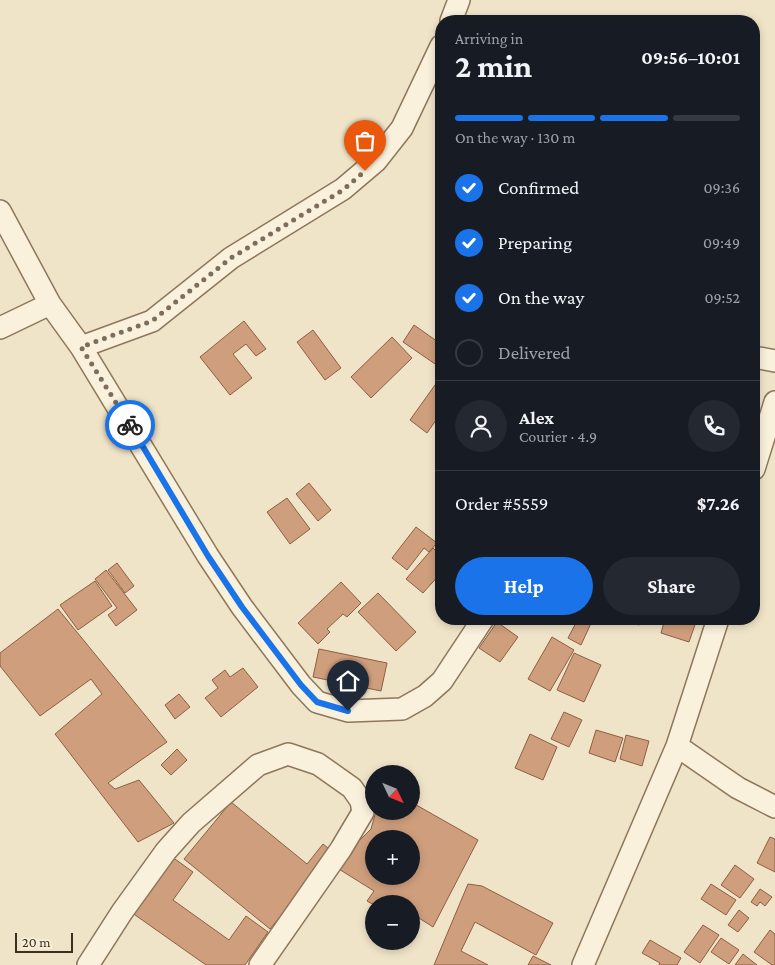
<!DOCTYPE html>
<html lang="en">
<head>
<meta charset="utf-8">
<style>
	:root { --surface:#171b24; --page:#242831; --text:#f1f3f6; --muted:#9ea1a6; --line:#363941; --accent:#1a73e8 }
	body { margin:0; font-family:"Crimson Pro",serif; background:var(--page); color:var(--text); height:100vh; display:flex; flex-direction:column; font-size:19px; white-space:nowrap }
	* { box-sizing:border-box; margin:0 }
	p { font-size:16px; color:var(--muted) }
	.icon { flex:none; width:28px; height:28px; fill:none; stroke:currentColor; stroke-width:2; stroke-linecap:round; stroke-linejoin:round }
	.map { position:relative; flex:1; overflow:hidden }
	.panel { position:absolute; left:435px; top:15px; width:325px; height:610px; display:flex; flex-direction:column; background:var(--surface); border-radius:20px; box-shadow:0 2px 8px #0003 }
	.panel>* { flex:none }
	.needle { width:32px; rotate:133deg }
	.fabs { position:absolute; left:365px; top:765px; display:grid; gap:10px }
	.fabs a { display:grid; place-items:center; width:55px; height:55px; border-radius:50%; background:var(--surface); box-shadow:0 2px 8px #0003; font-size:25px }
	.scale { position:absolute; left:15px; bottom:12px; width:58px; box-sizing:border-box; padding-left:5px; border:2px solid #3d2e20; border-top:0; font-size:14px; line-height:18px; white-space:nowrap; color:#3d2e20; -webkit-text-stroke:4px #f7eed8; paint-order:stroke }
	.pin { position:absolute; display:grid; place-items:center; width:42px; height:42px; color:#fff; margin:-51px -21px; border-radius:50% 50% 50% 0; rotate:-45deg; box-shadow:0 0 5px #0007 }
	.pin .icon { rotate:45deg }
	.courier { position:absolute; display:grid; place-items:center; width:50px; height:50px; margin:-25px; border:4px solid #1a73e8; border-radius:50%; background:#fff; color:#222; box-shadow:0 1px 6px #0007 }
	.overview em { font-style:normal; font-weight:700 }
	.overview div { display:flex; flex-direction:column-reverse }
	.overview { display:flex; align-items:center; justify-content:space-between; height:85px; padding:0 20px }
	h1 { font-size:32px; font-weight:700; line-height:38px }
	.bar { display:grid; grid-template-columns:repeat(4,1fr); gap:8px 5px; align-content:center; height:60px; padding:0 20px }
	.bar i { height:6px; border-radius:4px; background:var(--line) }
	.bar .selected { background:var(--accent) }
	.bar p { grid-column:span 4 }
	.line { display:flex; align-items:center; gap:12px; padding:0 20px; border-top:1px solid var(--line) }
	.line div { flex:1 }
	.round { display:grid; place-items:center; flex:none; width:52px; height:52px; border-radius:26px; background:var(--page) }
	ol { padding:0 20px; list-style:none }
	li { display:flex; align-items:center; gap:15px; height:55px }
	li p { margin-inline-start:auto }
	li .icon { padding:5px; border-radius:50%; background:var(--accent); color:#fff; stroke-width:4 }
	li:last-child { color:var(--muted) }
	li i { width:28px; height:28px; border:2px solid var(--line); border-radius:50% }
	.action { display:flex; gap:10px; margin-top:auto; padding:10px 20px }
	.action a { flex:1; height:58px; border-radius:30px; background:var(--accent); color:#fff; font-size:20px; font-weight:700; line-height:58px; text-align:center }
	.action a+a { background:var(--page); color:var(--text) }
	.map>svg:first-child { display:block }
	.building { fill:#cf9f7d; stroke:#8d5f41; fill-rule:evenodd }
	.lines { fill:none; stroke-linecap:round; stroke-linejoin:round }
	.street-casing { stroke:#8d765c; stroke-width:24 }
	.street { stroke:#faf1dc; stroke-width:21 }
	.done { stroke:#7c6e5b; stroke-width:5; stroke-dasharray:0 9 }
	.route { stroke:#1a73e8; stroke-width:6 }
</style>
</head>
<body>
<div class="map">
<svg width="775" height="965" viewBox="0 0 775 965">
	<rect width="100%" height="100%" fill="#f0e4c8"/>
	<!-- building -->
	<path class="building" d="M244,321L266,349L256,356L246,344L233,354L252,378L230,395L200,357Z
		M414,325L441,344V368L403,342Z
		M313,330L341,368L325,380L297,342Z
		M392,337L412,358L371,398L351,377Z
		M440,378L441,413L427,433L410,420Z
		M309,483L331,510L318,521L296,494Z
		M287,498L310,529L290,544L267,512Z
		M416,527L437,543L429,552L424,548L407,570L392,558Z
		M433,548L441,556V573L423,593L406,579Z
		M117,563L134,586L125,593L108,570Z
		M106,570L137,610L116,626L108,615L117,608L95,579Z
		M95,581L112,606L78,630L60,605Z
		M341,582L361,603L347,617L343,614L327,629L330,632L318,644L298,623Z
		M378,593L416,632L396,651L358,612Z
		M58,609L167,742L108,783L115,789L139,780L174,823L138,842L55,734L102,694L91,679L40,716L0,666V653Z
		M578,619H593L581,645L568,638Z
		M623,619H641L639,625Z
		M665,619H697L689,642L661,633Z
		M497,622L518,637L500,662L479,648Z
		M552,637L574,650L550,691L528,679Z
		M319,649L387,663L381,691L313,677Z
		M574,653L601,665L584,702L557,690Z
		M243,668L258,687L221,717L205,698L218,688L212,680L225,670L230,677Z
		M179,694L190,707L175,719L165,705Z
		M564,712L582,720L569,747L551,739Z
		M596,730L623,738L615,762L589,753Z
		M530,734L557,747L543,780L515,768Z
		M626,735L649,741L642,766L620,759Z
		M177,749L187,760L171,775L161,765Z
		M231,802L307,864L323,844L333,852L270,929L184,859Z
		M411,802L478,840L433,927L411,913V904L374,905L367,901L374,891L334,866L371,829L376,811H411ZM374,839H411V876H374Z
		M770,837L775,839V872L757,863Z
		M168,854L193,872L173,900L229,940L246,916L268,932L245,965H206L128,910Z
		M735,865L754,879L740,898L721,885Z
		M468,884L482,886L553,923L536,955L475,922L461,951L488,965H434Z
		M711,884L736,900L726,915L701,899Z
		M760,889L772,897L765,906L760,902L757,906L751,902Z
		M739,910L749,918L738,932L728,925Z
		M703,925L719,935L700,963L684,952Z
		M770,930L775,934V965H772L754,952Z
		M721,938L739,950L729,964L711,952Z
		M650,940L681,958L677,965H659L660,963L642,953Z
		M743,954L757,965H735Z
		M533,956L551,965H528Z"/>
	<g class="lines">
		<!-- street casing -->
		<g class="street-casing">
			<path id="street" d="M451,21L459,0
				M0,211L50,304L81,347L208,556L242,607L301,685L317,702L348,711L402,709L425,696L442,681L483,619
				M0,328L50,304
				M81,347L152,321L231,258L343,189L376,161L402,128L441,46
				M754,357L775,361
				M754,469L775,402
				M677,746L738,788L775,807
				M88,965L122,912L166,851L191,823L258,765L288,754L318,764L352,788L361,801L363,812L341,849L260,965
				M583,965L677,746L718,619"/>
		</g>
		<!-- street -->
		<use href="#street" class="street"/>
	</g>
	<g class="lines">
		<!-- done -->
		<path class="done" d="M130,425L81,347L152,321L231,258L343,190L365,171"/>
		<!-- route -->
		<path class="route" d="M130,425L208,556L242,607L301,685L317,702L348,711"/>
	</g>
</svg>
<div class="fabs">
<a><svg class="needle" viewBox="-14 -14 28 28"><path d="M0-13l5 13h-10z" fill="#e53935"/><path d="M0 13l5-13h-10z" fill="#9ea1a6"/></svg></a>
<a>+</a>
<a>−</a>
</div>
<div class="scale">20 m</div>
<div class="pin" style="left:365px;top:171px;background:#ea580c"><svg class="icon" aria-label="bag" viewBox="0 0 24 24"><path d="M5 8h14l-1 12H6zM9 8a3 3 0 0 1 6 0"/></svg></div>
<div class="pin" style="left:348px;top:711px;background:#1f2937"><svg class="icon" aria-label="home" viewBox="0 0 24 24"><path d="M3 11l9-7 9 7M6 9v11h12V9"/></svg></div>
<div class="courier" style="left:130px;top:425px"><svg class="icon" aria-label="bike" viewBox="0 0 24 24"><circle cx="6" cy="16" r="4"/><circle cx="18" cy="16" r="4"/><path d="M6 16l4-8h5l3 8M10 8l3 8H6M13 5h3"/></svg></div>
<section class="panel">
<div class="overview"><div><h1>2 min</h1><p>Arriving in</p></div><em>09:56–10:01</em></div>
<div class="bar"><i class="selected"></i><i class="selected"></i><i class="selected"></i><i></i><p>On the way · 130 m</p></div>
<ol>
<li><svg class="icon" aria-label="check" viewBox="0 0 24 24"><path d="M5 12l5 5 9-10"/></svg>Confirmed<p>09:36</p></li>
<li><svg class="icon" aria-label="check" viewBox="0 0 24 24"><path d="M5 12l5 5 9-10"/></svg>Preparing<p>09:49</p></li>
<li><svg class="icon" aria-label="check" viewBox="0 0 24 24"><path d="M5 12l5 5 9-10"/></svg>On the way<p>09:52</p></li>
<li><i></i>Delivered</li>
</ol>
<div class="line" style="height:90px"><a class="round"><svg class="icon" aria-label="person" viewBox="0 0 24 24"><circle cx="12" cy="8" r="4"/><path d="M4 21q1-7 8-7t8 7"/></svg></a><div><b>Alex</b><p>Courier · 4.9</p></div><a class="round"><svg class="icon" aria-label="phone" viewBox="0 0 24 24"><path d="M5 4h4l2 5-3 2q2 4 5 5l2-3 5 2v4C11 20 4 13 5 4z"/></svg></a></div>
<div class="line" style="height:65px"><div>Order #5559</div><b>$7.26</b></div>
<div class="action"><a>Help</a><a>Share</a></div>
</section>
</div>
</body>
</html>
